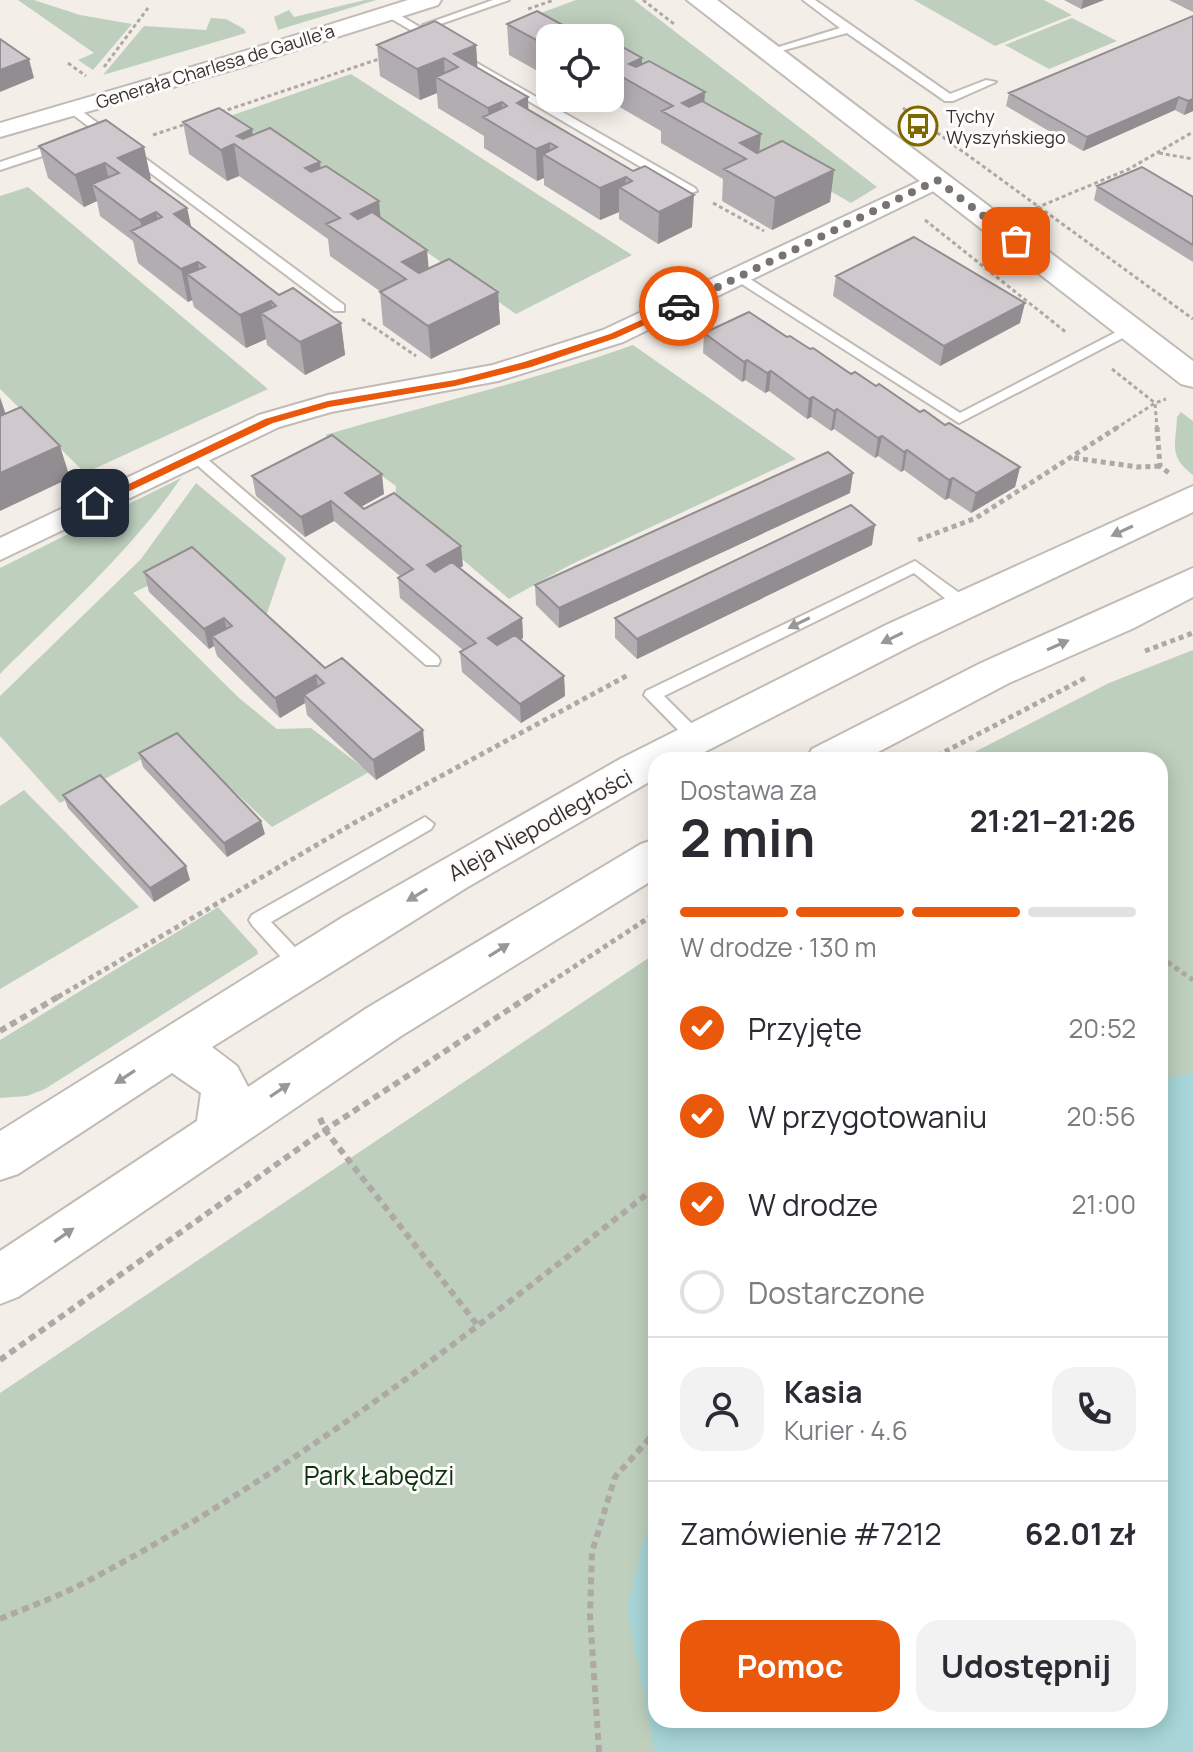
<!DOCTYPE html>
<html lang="pl">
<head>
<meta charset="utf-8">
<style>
	:root { --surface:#fff; --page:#f2f2f3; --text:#2b2b33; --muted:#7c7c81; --line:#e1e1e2; --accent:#ea580c }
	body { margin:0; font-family:Manrope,sans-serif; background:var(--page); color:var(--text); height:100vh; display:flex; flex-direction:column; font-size:30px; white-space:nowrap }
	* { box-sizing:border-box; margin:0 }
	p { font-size:26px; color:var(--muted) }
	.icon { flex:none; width:44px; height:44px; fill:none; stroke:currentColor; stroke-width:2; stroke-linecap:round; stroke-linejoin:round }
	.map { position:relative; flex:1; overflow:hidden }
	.drawer { position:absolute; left:648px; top:752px; width:520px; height:976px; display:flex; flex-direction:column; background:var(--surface); border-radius:24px; box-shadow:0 4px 20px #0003 }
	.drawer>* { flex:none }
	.tools { position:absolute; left:536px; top:24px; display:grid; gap:16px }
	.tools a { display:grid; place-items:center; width:88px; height:88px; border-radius:16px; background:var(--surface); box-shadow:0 4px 20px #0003; font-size:40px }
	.pin { position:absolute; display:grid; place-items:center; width:68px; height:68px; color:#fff; margin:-34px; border-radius:16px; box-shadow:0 4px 12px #0006 }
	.courier { position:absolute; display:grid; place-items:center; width:80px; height:80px; margin:-40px; border:6px solid #ea580c; border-radius:50%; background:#fff; color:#222; box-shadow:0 2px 10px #0007 }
	.head em { font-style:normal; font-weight:700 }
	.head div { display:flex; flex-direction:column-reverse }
	.head { display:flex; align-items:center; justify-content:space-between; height:136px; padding:0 32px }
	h1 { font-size:52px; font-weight:700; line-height:60px }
	.bar { display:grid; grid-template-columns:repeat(4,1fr); gap:12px 8px; align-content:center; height:96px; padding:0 32px }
	.bar i { height:10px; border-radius:6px; background:var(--line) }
	.bar .active { background:var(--accent) }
	.bar p { grid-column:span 4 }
	.line { display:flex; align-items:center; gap:20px; padding:0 32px; border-top:2px solid var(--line) }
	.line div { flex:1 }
	.round { display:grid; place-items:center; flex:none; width:84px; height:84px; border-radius:24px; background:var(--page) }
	ol { padding:0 32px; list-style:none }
	li { display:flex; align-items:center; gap:24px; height:88px }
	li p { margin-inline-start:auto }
	li .icon { padding:8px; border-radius:50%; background:var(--accent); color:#fff; stroke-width:4 }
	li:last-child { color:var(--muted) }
	li i { width:44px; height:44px; border:4px solid var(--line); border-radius:50% }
	.action { display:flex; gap:16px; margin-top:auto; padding:16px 32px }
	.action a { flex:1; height:92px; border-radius:24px; background:var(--accent); color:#fff; font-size:32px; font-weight:700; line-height:92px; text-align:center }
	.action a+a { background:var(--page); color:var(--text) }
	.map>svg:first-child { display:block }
	.green { fill:#bed0bd }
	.water { fill:#a7d5d8 }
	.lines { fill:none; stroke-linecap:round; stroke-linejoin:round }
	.service-casing { stroke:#c1bbb6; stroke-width:4 }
	.minor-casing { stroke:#c1bbb6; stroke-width:4 }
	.tertiary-casing { stroke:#c1bbb6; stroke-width:4 }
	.path-far2 { stroke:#aea9a5; stroke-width:3; stroke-dasharray:4 3; stroke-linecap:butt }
	.path-far1 { stroke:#aea9a5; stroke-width:5; stroke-dasharray:5 4; stroke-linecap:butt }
	.path { stroke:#aea9a5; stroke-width:6; stroke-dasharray:7 5; stroke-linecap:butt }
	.service { fill:#fff; fill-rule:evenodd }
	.minor { fill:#fff; fill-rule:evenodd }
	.tertiary { fill:#fff; fill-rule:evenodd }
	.wall { fill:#b2adb0 }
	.shaded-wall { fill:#918d90 }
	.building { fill:#cfc9cd; stroke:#918d90; stroke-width:2 }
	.oneway { fill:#9a9897 }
	.route { fill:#ea580c }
	.done { stroke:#777370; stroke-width:8; stroke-dasharray:0 14.4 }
	.labels { text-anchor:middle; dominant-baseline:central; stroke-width:6; stroke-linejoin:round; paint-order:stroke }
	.far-street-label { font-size:18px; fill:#34312f; stroke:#fefcfa }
	.far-poi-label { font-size:18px; fill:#34312f; stroke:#fefcfa; text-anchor:start }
	.street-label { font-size:22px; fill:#34312f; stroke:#fefcfa }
	.near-park-label { font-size:26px; fill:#0b320b; stroke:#fefcfa }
</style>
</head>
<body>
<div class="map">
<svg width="1193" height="1752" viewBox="0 0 1193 1752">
	<rect width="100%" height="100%" fill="#f4eee8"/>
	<!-- green -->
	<path class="green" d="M18,0H34L80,15L132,24L93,70L78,60L94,53Z
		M365,0H376L278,30L274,17L289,10L294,17Z
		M576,0H634L877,187L851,203L610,65V38H563L527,18Z
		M914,0H1044L1072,15L995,46Z
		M211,18L226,19L244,29L246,33L103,75L144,26L206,30Z
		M1072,18L1117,41L1049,69L1005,45Z
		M351,74L632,255L516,314L230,116Z
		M28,187L268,389L85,473L0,389V196Z
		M633,345L796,459L570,565L509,599L395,502L396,486L325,435C428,405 532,381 633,345Z
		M1181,412L1193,421V475C1168,456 1176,445 1177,417Z
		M181,478C131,551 63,611 0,674V568Z
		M196,483L286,558L266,616L200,560L133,593L239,698L277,729L311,728L369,772L272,827L179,739L60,803L0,736V696L141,559Z
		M1193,650V1752H0V1393L656,953V1720H1160V760H959L1109,683Z
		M24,790L139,907L0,989V806Z
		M218,907L257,950L258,954L45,1089L27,1096L0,1098V1040Z"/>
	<!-- water -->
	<path class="water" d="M1193,1073V1752H655L627,1609L652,1507L656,1502V1720H1160V1080Z"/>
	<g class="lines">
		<!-- service casing -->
		<g class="service-casing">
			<path id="service" d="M493,0H509L432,27L423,25Z
				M803,0H815L950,94L986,80L996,82L953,101H945L847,33L766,55V51L840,28Z
				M385,11H393L441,40L431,42L385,15Z
				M456,51L695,188L697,191L687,194L452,56L450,54Z
				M68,107H76L344,305V311H334L68,111Z
				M63,141L69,145L67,148L0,170V162Z
				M739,272L960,413L1126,327L1131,326L1138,330L959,423L734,279L732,276Z
				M194,450L199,452L438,657L440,661L438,665H426L189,458V452Z
				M915,561L969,600L971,604L969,608H957L914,573L664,696L702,734L704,738L696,744L690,742L644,695L646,691Z
				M425,817L434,824L431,829L271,922L307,960L309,965L307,970L300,973L293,970L252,925L249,920L252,915Z"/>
		</g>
		<!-- minor casing -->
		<g class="minor-casing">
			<path id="minor" d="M408,0H441L438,5L242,67L0,137V123L226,57Z
				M937,173L946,175L949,180L946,185L623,342L498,381L331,412L279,427L0,560V538L259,415L328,395L493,365L603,330Z"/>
		</g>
		<!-- tertiary casing -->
		<g class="tertiary-casing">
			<path id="tertiary" d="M687,0H717L1193,361V387L1181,384Z
				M1193,486V512L915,644L689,760H656V778L466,888L212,1047L237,1066L248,1087L367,1008L641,844L656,839V878L401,1036L18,1297L0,1304V1251L197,1121L201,1093L172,1073L18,1174L0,1180V1131L343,917L620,759L888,624Z
				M1193,568V597L1134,628L1009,683L863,760H806L812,749L981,663Z"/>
		</g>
		<!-- path-far2 -->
		<path class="path-far2" d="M643,0L674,24
			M528,9L554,0
			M68,63L86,76
			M104,67L148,8
			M903,108L1193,319
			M221,112L382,58
			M153,135L189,123
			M1159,153L1193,159
			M713,203L764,231
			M1036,208L1129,169L1193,132
			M925,220L1067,333
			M362,319L416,356
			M1112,369L1155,403L1115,429
			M1157,429L1155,403L1166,399"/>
		<!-- path-far1 -->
		<path class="path-far1" d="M1157,427L1160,466L1169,473
			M1074,458L1138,467L1160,466
			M918,540L976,518L1118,427
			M1145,651L1193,633
			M929,760L1085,678
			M1160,957L1193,980
			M58,997L354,823L630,674
			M528,997L656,913"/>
		<!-- path -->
		<path class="path" d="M0,1031L61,995
			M320,1118L325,1130L479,1327
			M0,1360L325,1130L531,995
			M0,1619C28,1607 57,1597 84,1583C290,1475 474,1331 656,1187
			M599,1752L590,1615L592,1552L615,1477L656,1431"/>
		<!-- service -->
		<use href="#service" class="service"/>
		<!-- minor -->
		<use href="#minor" class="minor"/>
		<!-- tertiary -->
		<use href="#tertiary" class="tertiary"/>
	</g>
	<!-- wall -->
	<path class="wall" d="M1064,0H1104L1081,9Z
		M1169,0H1193V12Z
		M1193,16V111L1184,115L1175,110L1083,151L1006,106L1009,93Z
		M507,24L572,36L550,38V78L509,55Z
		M610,40L642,58V65L705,102L759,152L834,170L830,202L772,230L722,201L723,179L661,143V131L604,98H610Z
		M377,45H476L477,67L529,109L633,171L692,227L658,244L619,219V212L600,220L544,185V178L537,181L484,148V136L438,108L437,93L420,100L380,76Z
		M106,120L151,179L148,180L187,208L191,227L279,295L341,323L345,355L305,375L267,345L266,339L246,348L194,307L192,300L188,302L138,263L133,241L100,216L97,201L84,207L48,178L39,146Z
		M183,122L252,129L253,135L320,162V168L381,217L429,269L498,292L500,324L431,359L383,325L380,292H381L330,256L328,239L239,176L227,181L189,154Z
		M1097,186L1193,197V262L1094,200Z
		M836,276L1020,323L940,366L833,296Z
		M704,333L787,337L1020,467L1015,487L971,513L949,498L945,500L904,470L901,472L878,456L875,458L834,429L831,431L811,417L807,419L769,391L765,393L745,380L742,382L703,353Z
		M252,476L384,494L361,507L463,566L460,568L522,618L523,638L520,640L564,676L565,696L521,723L462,672L460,652L463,650L400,598L398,578L400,576L334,521L305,537L256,496Z
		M850,493L559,628L536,605L535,585Z
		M872,545L637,659L615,638V618Z
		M144,572L325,668L425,750L376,780L307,715L305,703L280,718L217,656L214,646L209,649L149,592Z
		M139,753L265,834L227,857L143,767Z
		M63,795L190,880L154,902L68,808Z"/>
	<!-- shaded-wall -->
	<path class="shaded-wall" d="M1083,0H1104L1081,9Z
		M572,30V38H559V35Z
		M476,45L478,76L458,67L454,54Z
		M444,58L445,82L436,77L437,93L420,100L417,69Z
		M642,58V88L629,64Z
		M29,59L34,78L0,92V70Z
		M705,92L703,124L682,103Z
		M528,97L529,129L517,103Z
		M1179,97L1175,110L1083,151L1087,137Z
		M1193,99V111L1184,115L1188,101Z
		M502,102L503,129L489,121L488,108Z
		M252,129L257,160L237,136Z
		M761,134L758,165L746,159L740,143Z
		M550,143V158L543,154L544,178L537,181L536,149Z
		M234,144L239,176L227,181L221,150Z
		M144,147L151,179L126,189L118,158Z
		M320,162L324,194L305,168Z
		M105,163L113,195L92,184L97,201L84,207L75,175Z
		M834,170L830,202L772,230L775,198Z
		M626,177L625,191L619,187V212L600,220V188Z
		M694,195L692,227L658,244L659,212Z
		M379,201L382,234L351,214Z
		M187,208L194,240L174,214Z
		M156,212L163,245L145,241L140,220Z
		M427,250L430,282L402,262Z
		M198,262L203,287L187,274L192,300L188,302L181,269Z
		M498,292L500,324L431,359L428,326Z
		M271,301L275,323L261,313L266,339L246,348L240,315Z
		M1025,303L1020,323L940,366L944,346Z
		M341,323L345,355L305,375L300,342Z
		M747,360L745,380L742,382L744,362Z
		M771,371L769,391L765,393L767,373Z
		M0,397L10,427L0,432Z
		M813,397L811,417L807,419L809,399Z
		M837,409L834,429L831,431L834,411Z
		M882,436L878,456L875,458L878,438Z
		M60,446L70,478L0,511V473Z
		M907,450L904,470L901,472L904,452Z
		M1020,467L1015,487L971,513L976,493Z
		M853,473L850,493L559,628V608Z
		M382,474L384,494L348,514L345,493Z
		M953,478L949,498L945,500L949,480Z
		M331,501L334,521L305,537L301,517Z
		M875,525L872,545L637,659V639Z
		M461,546L463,566L429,586L427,565Z
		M224,618L229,638L212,636L214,646L209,649L204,629Z
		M522,618L523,638L489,658L488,638Z
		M316,675L319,695H304L305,703L280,718L275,698Z
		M564,676L565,696L521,723L520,704Z
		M423,730L425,750L376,780L373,760Z
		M261,821L265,834L227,857L224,843Z
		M186,866L190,880L154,902L150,888Z"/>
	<!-- building -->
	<path class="building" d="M537,11L572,30L559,35L564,38H550L549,47L507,24Z
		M1193,16V99L1188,101L1179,97L1087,137L1009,93Z
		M435,21L476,45L454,54L528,97L517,103L633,171L645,166L694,195L659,212L619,187L632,181L626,177L600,188L543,154L557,147L550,143L536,149L483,117L507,106L502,102L488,108L436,77L458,67L444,58L417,69L377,45Z
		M589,29L606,38H566Z
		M0,39L29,59L0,70Z
		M610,40L642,58L629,64L636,67L649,61L705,92L682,103L689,107L702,101L761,134L740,143L757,153L782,141L834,170L775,198L724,169L746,159L662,111L673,106L610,70Z
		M219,108L252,129L237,136L243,139L270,128L320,162L305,168L311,172L326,166L379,201L351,214L358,219L372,212L427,250L402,262L419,273L449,259L498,292L428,326L380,292L406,279L326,224L340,218L234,144L221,150L183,122Z
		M106,120L144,147L118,158L187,208L174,214L279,295L293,288L341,323L300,342L261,313L276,306L271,301L240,315L187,274L205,267L198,262L181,269L131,231L162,217L156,212L140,220L92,184L119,173L105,163L75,175L39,146Z
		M1142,167L1193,197V245L1097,186Z
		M914,237L1025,303L944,346L836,276Z
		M749,312L787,337L790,336L810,349L813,348L851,374L855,372L876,386L879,384L920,412L924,410L945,425L949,423L1020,467L976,493L953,478L949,480L907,450L904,452L882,436L878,438L837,409L834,411L813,397L809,399L771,371L767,373L747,360L744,362L704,333Z
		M21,407L60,446L0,473V416Z
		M332,435L382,474L345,493L364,509L394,493L461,546L427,565L435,572L452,562L522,618L488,638L497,645L515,635L564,676L520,704L460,652L476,643L398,578L413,569L331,501L301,517L252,476Z
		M828,452L853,473L559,608L535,585Z
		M851,505L875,525L637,639L615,618Z
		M192,547L325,668L342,658L423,730L373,760L304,695L324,683L316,675L275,698L212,636L232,626L224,618L204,629L144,572Z
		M177,733L261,821L224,843L139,753Z
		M100,775L186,866L150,888L63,795Z"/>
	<!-- one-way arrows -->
	<defs><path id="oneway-solid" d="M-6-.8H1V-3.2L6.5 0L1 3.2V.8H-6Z" transform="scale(2)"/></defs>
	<g class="oneway">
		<use href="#oneway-solid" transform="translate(1122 531) rotate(155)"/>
		<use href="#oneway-solid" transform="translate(799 623) rotate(154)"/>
		<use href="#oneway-solid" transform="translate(892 638) rotate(154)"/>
		<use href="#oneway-solid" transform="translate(1058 645) rotate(-24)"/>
		<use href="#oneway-solid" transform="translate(417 895) rotate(149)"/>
		<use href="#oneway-solid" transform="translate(499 950) rotate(-32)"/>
		<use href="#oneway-solid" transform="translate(125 1077) rotate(147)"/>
		<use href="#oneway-solid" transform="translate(280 1090) rotate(-34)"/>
		<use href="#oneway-solid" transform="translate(64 1235) rotate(-35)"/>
	</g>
	<!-- route -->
	<path class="route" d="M679,303L682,308L616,338L531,367L455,386L329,407L273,423L98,506L89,503L265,419L328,401L455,380L524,362L610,334Z"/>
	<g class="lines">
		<!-- done -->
		<path class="done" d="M679,306L937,180L1016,241"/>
	</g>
	<!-- icons -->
	<defs>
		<g id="bus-ring" transform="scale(2)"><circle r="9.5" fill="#fefcfa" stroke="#7d6800" stroke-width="1.5"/><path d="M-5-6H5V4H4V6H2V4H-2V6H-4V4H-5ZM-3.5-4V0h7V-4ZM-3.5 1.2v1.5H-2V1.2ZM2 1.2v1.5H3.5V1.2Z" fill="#7d6800"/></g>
	</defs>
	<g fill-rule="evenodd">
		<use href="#bus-ring" x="918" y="126"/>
	</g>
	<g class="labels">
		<!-- far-street labels -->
		<g class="far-street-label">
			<text transform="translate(215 66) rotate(-17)">Generała Charlesa de Gaulle'a</text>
		</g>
		<!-- far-poi labels -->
		<g class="far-poi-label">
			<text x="946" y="116">Tychy<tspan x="946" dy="21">Wyszyńskiego</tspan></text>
		</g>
		<!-- street labels -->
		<g class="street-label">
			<text transform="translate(540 825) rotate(-29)">Aleja Niepodległości</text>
		</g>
		<!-- near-park labels -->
		<g class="near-park-label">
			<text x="379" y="1475">Park Łabędzi</text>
		</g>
	</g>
</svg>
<div class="tools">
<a><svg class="icon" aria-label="locate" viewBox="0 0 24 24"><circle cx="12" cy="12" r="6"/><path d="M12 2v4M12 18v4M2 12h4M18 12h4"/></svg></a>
</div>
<div class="pin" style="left:1016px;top:241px;background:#ea580c"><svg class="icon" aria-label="bag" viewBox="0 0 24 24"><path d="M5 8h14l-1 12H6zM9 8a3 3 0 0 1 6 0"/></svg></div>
<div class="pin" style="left:95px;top:503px;background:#1f2937"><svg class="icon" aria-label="home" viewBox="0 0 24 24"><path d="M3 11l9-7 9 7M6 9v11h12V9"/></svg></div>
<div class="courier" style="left:679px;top:306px"><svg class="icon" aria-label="car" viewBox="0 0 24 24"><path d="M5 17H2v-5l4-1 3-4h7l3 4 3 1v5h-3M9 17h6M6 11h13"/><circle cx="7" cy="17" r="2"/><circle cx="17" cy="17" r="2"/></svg></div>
<section class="drawer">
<div class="head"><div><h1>2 min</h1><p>Dostawa za</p></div><em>21:21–21:26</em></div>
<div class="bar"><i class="active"></i><i class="active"></i><i class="active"></i><i></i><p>W drodze · 130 m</p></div>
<ol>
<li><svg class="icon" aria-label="check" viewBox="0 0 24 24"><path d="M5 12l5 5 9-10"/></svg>Przyjęte<p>20:52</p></li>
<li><svg class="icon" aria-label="check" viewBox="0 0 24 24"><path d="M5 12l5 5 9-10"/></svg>W przygotowaniu<p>20:56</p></li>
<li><svg class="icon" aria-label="check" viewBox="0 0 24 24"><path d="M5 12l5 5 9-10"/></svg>W drodze<p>21:00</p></li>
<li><i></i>Dostarczone</li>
</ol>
<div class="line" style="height:144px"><a class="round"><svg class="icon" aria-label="person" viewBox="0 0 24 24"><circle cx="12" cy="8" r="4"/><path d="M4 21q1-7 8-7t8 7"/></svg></a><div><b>Kasia</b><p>Kurier · 4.6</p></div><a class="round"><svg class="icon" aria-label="phone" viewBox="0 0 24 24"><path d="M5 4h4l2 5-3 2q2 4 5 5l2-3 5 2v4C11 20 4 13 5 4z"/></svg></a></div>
<div class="line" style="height:104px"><div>Zamówienie #7212</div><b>62.01 zł</b></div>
<div class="action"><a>Pomoc</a><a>Udostępnij</a></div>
</section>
</div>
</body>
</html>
